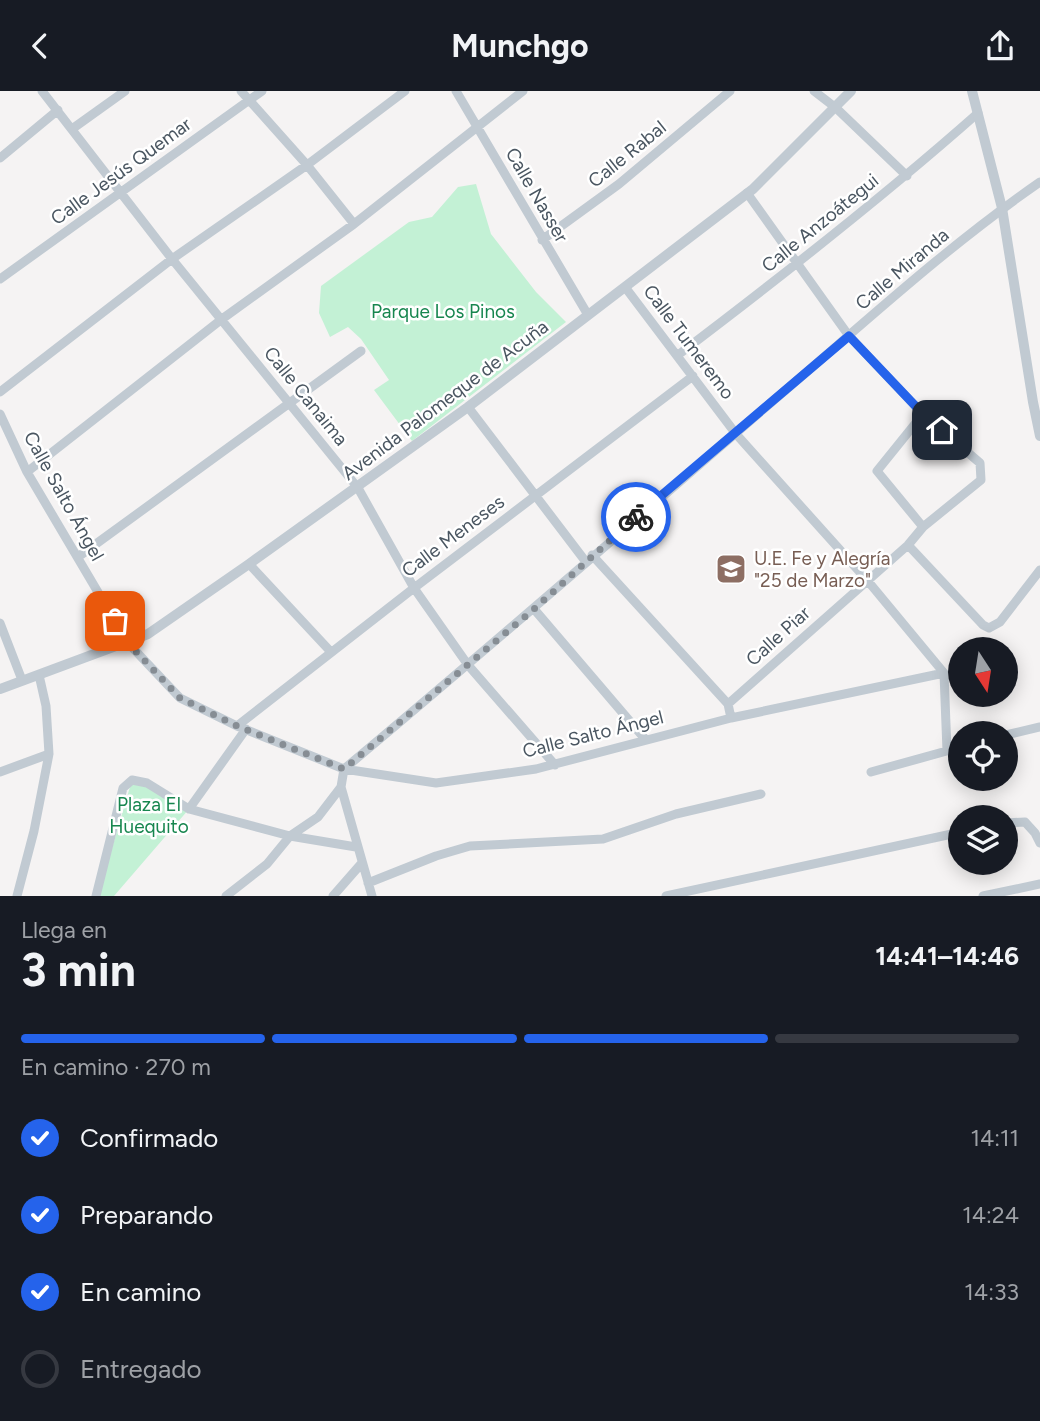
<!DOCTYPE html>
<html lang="es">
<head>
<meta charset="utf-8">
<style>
	:root { --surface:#171b24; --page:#242831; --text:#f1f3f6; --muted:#9ea1a6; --line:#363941; --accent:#2563eb }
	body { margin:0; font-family:Figtree,sans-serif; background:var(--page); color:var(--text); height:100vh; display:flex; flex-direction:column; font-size:26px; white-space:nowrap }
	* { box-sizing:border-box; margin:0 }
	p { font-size:23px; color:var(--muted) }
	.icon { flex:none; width:38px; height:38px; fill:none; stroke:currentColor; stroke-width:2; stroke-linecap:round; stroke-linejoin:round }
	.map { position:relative; height:805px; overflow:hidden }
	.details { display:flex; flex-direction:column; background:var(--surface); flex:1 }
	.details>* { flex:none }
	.needle { width:46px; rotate:168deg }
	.fabs { position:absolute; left:948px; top:546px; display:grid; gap:14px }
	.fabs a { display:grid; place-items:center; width:70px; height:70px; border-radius:50%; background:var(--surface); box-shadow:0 4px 18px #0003; font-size:35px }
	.pin { position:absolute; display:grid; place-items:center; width:60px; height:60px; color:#fff; margin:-30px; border-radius:14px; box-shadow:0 4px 10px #0006 }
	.courier { position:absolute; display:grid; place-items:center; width:70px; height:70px; margin:-35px; border:5px solid #2563eb; border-radius:50%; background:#fff; color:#222; box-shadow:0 2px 9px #0007 }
	.overview em { font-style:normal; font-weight:700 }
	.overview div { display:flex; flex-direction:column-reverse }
	.overview { display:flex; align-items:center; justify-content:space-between; height:119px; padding:0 21px }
	h1 { font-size:46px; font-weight:700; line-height:52px }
	.bar { display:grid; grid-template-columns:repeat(4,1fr); gap:10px 7px; align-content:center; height:84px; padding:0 21px }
	.bar i { height:9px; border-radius:5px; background:var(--line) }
	.bar .selected { background:var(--accent) }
	.bar p { grid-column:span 4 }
	ol { padding:0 21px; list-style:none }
	li { display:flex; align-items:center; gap:21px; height:77px }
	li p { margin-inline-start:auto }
	li .icon { padding:7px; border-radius:50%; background:var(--accent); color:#fff; stroke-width:4 }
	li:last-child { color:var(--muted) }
	li i { width:38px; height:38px; border:4px solid var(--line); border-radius:50% }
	header { display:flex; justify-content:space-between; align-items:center; height:91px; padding:0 21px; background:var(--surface); font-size:32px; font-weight:700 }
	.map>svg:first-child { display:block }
	.green { fill:#c3f1d5 }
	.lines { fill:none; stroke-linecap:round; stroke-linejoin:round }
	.minor { stroke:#c1cad2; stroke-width:9 }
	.tertiary { stroke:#c1cad2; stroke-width:10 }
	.done { stroke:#868d94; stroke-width:7; stroke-dasharray:0 12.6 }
	.route { stroke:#2563eb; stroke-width:9 }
	.labels { text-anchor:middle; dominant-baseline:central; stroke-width:5; stroke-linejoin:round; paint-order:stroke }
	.street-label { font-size:19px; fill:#4a5661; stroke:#fff }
	.park-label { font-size:19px; fill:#17864f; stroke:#fff }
	.education-label { font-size:19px; fill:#785e54; stroke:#fff; text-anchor:start }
</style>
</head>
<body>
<header><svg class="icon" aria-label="back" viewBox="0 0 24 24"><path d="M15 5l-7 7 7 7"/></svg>Munchgo<svg class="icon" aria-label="share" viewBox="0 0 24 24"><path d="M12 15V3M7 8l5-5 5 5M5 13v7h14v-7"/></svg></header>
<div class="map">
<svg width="1040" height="805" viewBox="0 0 1040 805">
	<rect width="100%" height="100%" fill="#f5f3f3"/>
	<!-- green -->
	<path class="green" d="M476,93L491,143L536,201L566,231L412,350L374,299L389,289L361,248L348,236L330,246L319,222L321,195L409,131L432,126L458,96Z
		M132,689L147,692L189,718L114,805H98Z"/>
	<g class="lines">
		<!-- minor -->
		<path class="minor" d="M42,0L172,168L358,397L414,497L468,574L555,674
			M241,0L307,74L354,133
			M456,0L588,224
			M814,0L836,17L907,85
			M72,38L125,0
			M0,67L58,19
			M542,149L619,93L730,0
			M0,188L262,0
			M625,196L736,343L867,489L944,582
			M678,264C781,186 882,107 978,22
			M0,301L172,168L307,74L405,0
			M468,316L586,471
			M0,323L27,381L128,552L180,607L237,635L344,678L436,692L536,678L731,627L944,582
			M923,323L877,380L923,436
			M27,381L222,228L354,133L523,0
			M908,454L983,534L989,537L1000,531L1040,479
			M592,464L728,613
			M78,466L361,260
			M249,473L331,561
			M534,518L645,648
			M0,532L22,589
			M944,582L947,660
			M731,627L728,613L908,454L923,436L981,389L980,372L923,323L849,245L747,102
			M237,635L414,497L693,285
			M1006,644L1040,636
			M0,681L49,663
			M871,681L961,656
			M189,718L246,638
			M1006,732L1025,731L1035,742L1040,752
			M368,792L436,765L470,755L603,748L676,723L761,703
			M17,805L34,740L49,663L46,615L39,584
			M96,805L123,697L132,689L147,692L189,718L290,745L356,756
			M226,805L267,773L290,745L318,726L341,696
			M333,805L361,773
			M372,805L341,696L344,678C489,557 631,433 774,309C861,235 946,156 1040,91
			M666,805L961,741
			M983,805L1040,793"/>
		<!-- tertiary -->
		<path class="tertiary" d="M972,0L1002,117L1033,311L1040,345
			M0,598L148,543L249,473L468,316L753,98L851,0"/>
	</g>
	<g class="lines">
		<!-- done -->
		<path class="done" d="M115,530L128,552L180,607L237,635L344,678L534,518L636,426"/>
		<!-- route -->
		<path class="route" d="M636,426L849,245L923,323L942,339"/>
	</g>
	<!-- icons -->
	<defs>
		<g id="school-square" transform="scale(1.575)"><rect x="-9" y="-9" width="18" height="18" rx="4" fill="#8d6e63" stroke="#fff"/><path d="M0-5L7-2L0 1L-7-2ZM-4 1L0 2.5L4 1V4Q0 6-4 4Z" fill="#fff"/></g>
	</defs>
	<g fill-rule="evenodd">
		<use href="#school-square" x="731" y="478"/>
	</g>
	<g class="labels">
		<!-- street labels -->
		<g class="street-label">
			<text transform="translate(627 63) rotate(-39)">Calle Rabal</text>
			<text transform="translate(121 80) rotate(-36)">Calle Jesús Quemar</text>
			<text transform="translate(537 104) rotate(60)">Calle Nasser</text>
			<text transform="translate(820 132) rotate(-39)">Calle Anzoátegui</text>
			<text transform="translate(902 178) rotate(-40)">Calle Miranda</text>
			<text transform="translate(689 251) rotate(53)">Calle Tumeremo</text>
			<text transform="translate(306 305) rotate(51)">Calle Canaima</text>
			<text transform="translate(445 309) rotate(-37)">Avenida Palomeque de Acuña</text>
			<text transform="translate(64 405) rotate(61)">Calle Salto Ángel</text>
			<text transform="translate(453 445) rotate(-37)">Calle Meneses</text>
			<text transform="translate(778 545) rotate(-42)">Calle Piar</text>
			<text transform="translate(593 643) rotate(-14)">Calle Salto Ángel</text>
		</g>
		<!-- park labels -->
		<g class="park-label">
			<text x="443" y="220">Parque Los Pinos</text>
			<text x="149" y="713">Plaza El<tspan x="149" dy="22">Huequito</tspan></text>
		</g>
		<!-- education labels -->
		<g class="education-label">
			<text x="754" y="467">U.E. Fe y Alegría<tspan x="754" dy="22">"25 de Marzo"</tspan></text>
		</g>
	</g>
</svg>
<div class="fabs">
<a><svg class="needle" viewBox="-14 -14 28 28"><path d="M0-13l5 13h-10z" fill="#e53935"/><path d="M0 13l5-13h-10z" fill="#9ea1a6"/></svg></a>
<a><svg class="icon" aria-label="locate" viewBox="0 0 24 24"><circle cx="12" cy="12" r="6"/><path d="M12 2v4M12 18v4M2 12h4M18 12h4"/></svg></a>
<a><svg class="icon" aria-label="layers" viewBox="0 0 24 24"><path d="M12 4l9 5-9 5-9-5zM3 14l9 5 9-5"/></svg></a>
</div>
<div class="pin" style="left:115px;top:530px;background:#ea580c"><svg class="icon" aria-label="bag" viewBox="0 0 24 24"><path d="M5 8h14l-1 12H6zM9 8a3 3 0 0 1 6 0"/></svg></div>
<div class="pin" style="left:942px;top:339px;background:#1f2937"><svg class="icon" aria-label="home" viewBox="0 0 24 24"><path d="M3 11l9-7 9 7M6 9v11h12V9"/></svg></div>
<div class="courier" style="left:636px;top:426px"><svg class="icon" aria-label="bike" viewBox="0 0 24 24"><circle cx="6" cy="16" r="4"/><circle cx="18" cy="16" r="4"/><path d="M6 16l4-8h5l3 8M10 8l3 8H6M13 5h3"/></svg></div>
</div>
<section class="details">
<div class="overview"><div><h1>3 min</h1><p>Llega en</p></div><em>14:41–14:46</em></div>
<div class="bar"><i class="selected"></i><i class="selected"></i><i class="selected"></i><i></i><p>En camino · 270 m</p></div>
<ol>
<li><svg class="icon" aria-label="check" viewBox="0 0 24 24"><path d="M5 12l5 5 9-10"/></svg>Confirmado<p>14:11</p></li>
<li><svg class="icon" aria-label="check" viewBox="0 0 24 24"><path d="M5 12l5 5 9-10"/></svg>Preparando<p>14:24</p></li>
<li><svg class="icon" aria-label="check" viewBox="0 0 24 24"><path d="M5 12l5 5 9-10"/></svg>En camino<p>14:33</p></li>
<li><i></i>Entregado</li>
</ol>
</section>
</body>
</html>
